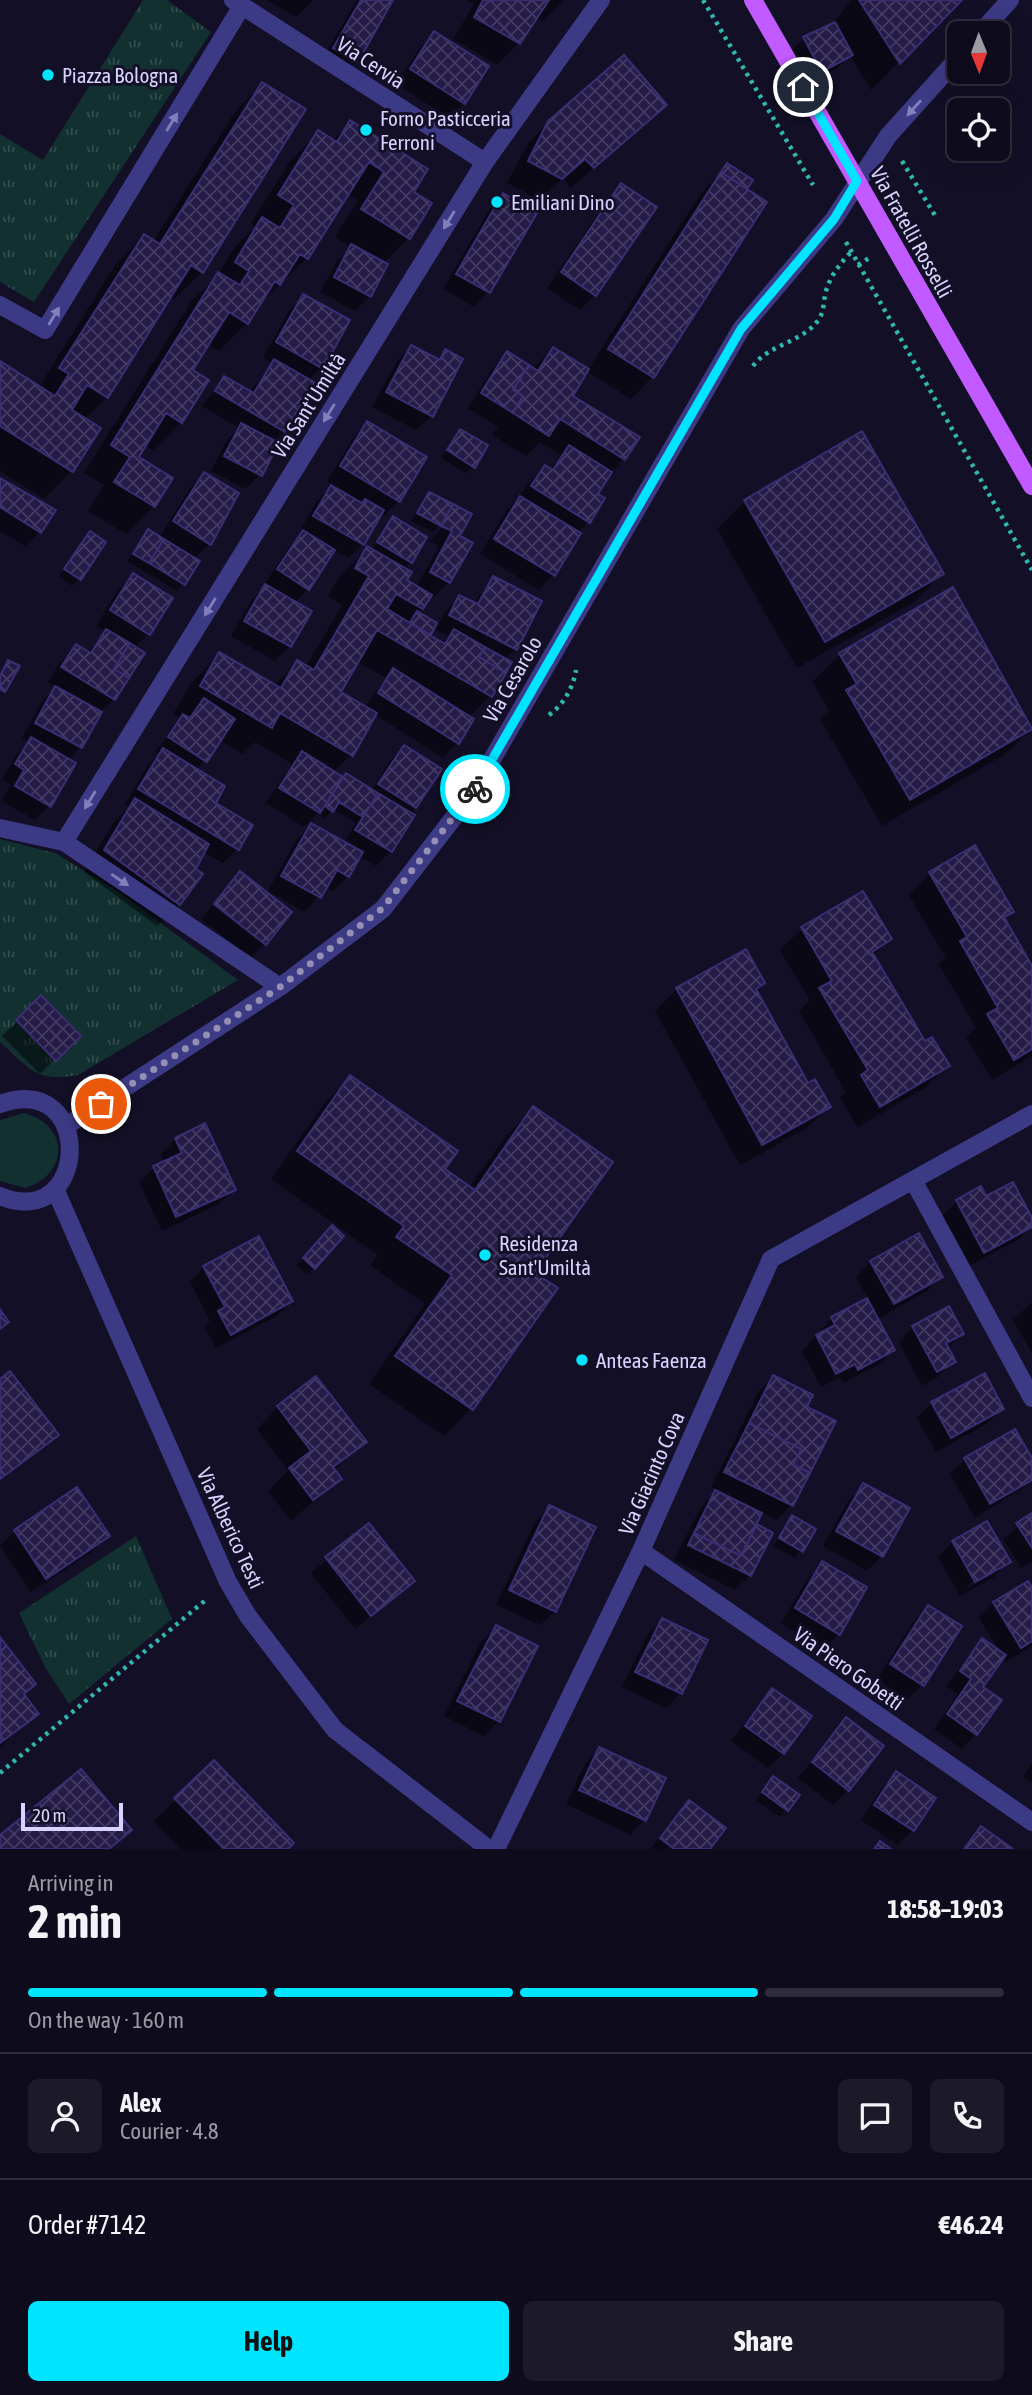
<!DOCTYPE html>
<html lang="en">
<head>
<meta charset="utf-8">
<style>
	:root { --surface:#0e0b1c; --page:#1c1929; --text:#f1f3f6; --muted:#9b9ba3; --line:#2e2b3b; --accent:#00e5ff }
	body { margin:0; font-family:"Asap Condensed",sans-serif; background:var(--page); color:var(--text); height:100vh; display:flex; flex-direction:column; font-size:26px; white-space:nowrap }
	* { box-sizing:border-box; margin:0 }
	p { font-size:23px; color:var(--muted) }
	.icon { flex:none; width:38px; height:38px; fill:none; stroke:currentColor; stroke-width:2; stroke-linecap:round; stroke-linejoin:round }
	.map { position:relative; height:1849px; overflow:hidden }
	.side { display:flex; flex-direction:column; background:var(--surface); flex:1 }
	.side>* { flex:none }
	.needle { width:46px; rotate:179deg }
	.tools { position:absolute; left:947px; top:21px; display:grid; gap:14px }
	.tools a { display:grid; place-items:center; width:63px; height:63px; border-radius:10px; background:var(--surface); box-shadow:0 7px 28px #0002,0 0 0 2px var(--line); font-size:35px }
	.scale { position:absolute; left:21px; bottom:18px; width:102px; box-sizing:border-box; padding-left:7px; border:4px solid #d9d4ff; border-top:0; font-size:19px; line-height:24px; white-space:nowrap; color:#d9d4ff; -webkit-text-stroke:5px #130f26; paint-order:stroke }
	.pin { position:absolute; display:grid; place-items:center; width:60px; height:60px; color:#fff; margin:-30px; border:4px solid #fff; border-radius:50%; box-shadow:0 2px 7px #0007 }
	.courier { position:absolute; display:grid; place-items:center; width:70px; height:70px; margin:-35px; border:5px solid #00e5ff; border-radius:50%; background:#fff; color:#222; box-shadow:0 2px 9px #0007 }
	.headline em { font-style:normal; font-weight:700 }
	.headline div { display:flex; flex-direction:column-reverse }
	.headline { display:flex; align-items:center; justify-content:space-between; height:119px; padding:0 28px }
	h1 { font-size:46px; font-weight:700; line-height:52px }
	.bar { display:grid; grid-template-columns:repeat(4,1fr); gap:10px 7px; align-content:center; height:84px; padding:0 28px }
	.bar i { height:9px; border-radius:5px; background:var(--line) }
	.bar .current { background:var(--accent) }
	.bar p { grid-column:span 4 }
	.line { display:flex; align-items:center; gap:18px; padding:0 28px; border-top:2px solid var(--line) }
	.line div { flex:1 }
	.round { display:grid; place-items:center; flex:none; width:74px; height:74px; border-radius:10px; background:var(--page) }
	.action { display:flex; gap:14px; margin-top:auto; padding:14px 28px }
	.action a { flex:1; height:80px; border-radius:10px; background:var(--accent); color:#111; font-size:28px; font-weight:700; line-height:80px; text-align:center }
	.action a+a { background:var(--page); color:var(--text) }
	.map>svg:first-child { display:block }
	.grass { fill:#12302f }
	.park { fill:url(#park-tufts) }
	.shadow { fill:#0007; fill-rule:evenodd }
	.building { fill:url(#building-cross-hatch); stroke:#3b2d73; stroke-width:2 }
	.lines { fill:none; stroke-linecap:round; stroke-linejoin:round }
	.path { stroke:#2fb8b0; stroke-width:4.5; stroke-dasharray:3.5 5; stroke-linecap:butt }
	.minor { stroke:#3d3a85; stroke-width:18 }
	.major { stroke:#c25bff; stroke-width:18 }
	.oneway { fill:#837fbc }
	.done { stroke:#948fb3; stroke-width:7; stroke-dasharray:0 12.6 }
	.route { stroke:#00e5ff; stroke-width:9 }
	.poi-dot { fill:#00e5ff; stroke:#130f26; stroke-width:2.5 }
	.labels { text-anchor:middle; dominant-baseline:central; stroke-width:6; stroke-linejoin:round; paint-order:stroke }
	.street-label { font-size:21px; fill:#d9d4ff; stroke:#130f26 }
	.poi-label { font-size:21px; fill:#d9d4ff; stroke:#130f26; text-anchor:start }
</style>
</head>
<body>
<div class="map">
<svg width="1032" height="1849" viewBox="0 0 1032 1849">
	<defs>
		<pattern id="park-tufts" width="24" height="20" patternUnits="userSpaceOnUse" patternTransform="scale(1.75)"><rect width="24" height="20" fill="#12302f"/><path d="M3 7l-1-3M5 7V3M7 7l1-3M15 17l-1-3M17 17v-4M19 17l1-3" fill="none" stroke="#344d4e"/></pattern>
		<pattern id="building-cross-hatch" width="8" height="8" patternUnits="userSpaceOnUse" patternTransform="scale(1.75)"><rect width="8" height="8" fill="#241b47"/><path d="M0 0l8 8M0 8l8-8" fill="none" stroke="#433b63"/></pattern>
	</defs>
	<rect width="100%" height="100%" fill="#130f26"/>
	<!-- grass -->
	<path class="grass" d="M24,1113C69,1125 70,1174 25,1188L0,1181V1120Z"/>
	<!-- park -->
	<path class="park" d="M143,0H167L211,32L34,302L0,282V134L43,160Z
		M0,839L55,853L120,893L238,980L78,1075C36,1083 29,1068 0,1042Z
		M136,1536L172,1619L69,1704L45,1667L19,1613Z"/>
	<!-- shadow -->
	<path class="shadow" d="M267,0H313L296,17Z
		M357,0H391L356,61L342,75L320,63Z
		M467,0H564L543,21L534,19L519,43L497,65L453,39L474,4Z
		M852,0H960L871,90L850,56L836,69L806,85L789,53L804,39L831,26Z
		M434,33L464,103L449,118L396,84L420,48Z
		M262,84L202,272L174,299L169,296L106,397L84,420L72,471L44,499L0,471V363L39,387L116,264L144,236L153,242L235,112Z
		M665,104L571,188L563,179L539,200L507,183L527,145L549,122Z
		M350,123L412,192L430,204L409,238L383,263L370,296L355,311L320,292L337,261L351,247L335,237L358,200L347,193L307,258L259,304L247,323L219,351L208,344L191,371L181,422L153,450L145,445L137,458L153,506L126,534L88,511L104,485L84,473L191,302L217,276L235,247L256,226L251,223L291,160L318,133L332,141Z
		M727,165L744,189L765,202L652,377L631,399L586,371L571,396L624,459L608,475L596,494L588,522L577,533L553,575L539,590L480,554L505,513L530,482L545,467L550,470L561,455L540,442L526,456L492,435L498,427L468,408L493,368L507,354L532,369L553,349L588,370L699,196Z
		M621,185L595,295L580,310L547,288L607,200Z
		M503,195L535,213L488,292L474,307L443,289L489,210Z
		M304,296L321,368L308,381L284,431L273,441L260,475L245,489L211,471L227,440L239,428L202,406L224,378L250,392L272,363L263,358L289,311Z
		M411,347L437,360L445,351L431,416L416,430L372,407L397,361Z
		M367,423L425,458L398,501L384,516L380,513L363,544L348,558L333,550L308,589L294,603L309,611L290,646L275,661L231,636L251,601L266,586L264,585L289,547L303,532L300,531L316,502L333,485L327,482L353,438Z
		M460,431L473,466L466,473L441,458Z
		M205,474L209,544L194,559L197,561L177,591L127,561L148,531L159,538L190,488Z
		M0,479L40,532L25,546L0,531Z
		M429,494L458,536L470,544L449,582L434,597L430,595L417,613L428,635L442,643L449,636L436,630L445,611L460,597L473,604L493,578L516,649L504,660L491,695L468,718L472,720L457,743L443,758L374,714L351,755L333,772L342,778L346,775L371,791L389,762L404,747L415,807L390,851L376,866L359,856L348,876L333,891L326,887L305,912L268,891L297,839L312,825L343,843L356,823L333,809L325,818L318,813L304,827L266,803L292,764L255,742L243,754L219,740L196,770L237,849L223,863L203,852L179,904L157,926L84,872L114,822L129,807L125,804L148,765L159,754L155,752L181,719L173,714L192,682L220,654L274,686L297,662L306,667L342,605L328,596L340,576L368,549L371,551L393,519L411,562L403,569L405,581L416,587L439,546L429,541L446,524H441L433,532L411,521ZM357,662L386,678L364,708L339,693Z
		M745,501L942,574L914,602L797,668L717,529Z
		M90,533L79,579L72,586L59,576Z
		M133,575L170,599L148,634L134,648L142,653L114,699L100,713L81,747L68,760L49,806L35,820L1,801L11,785L2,779L17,754L29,742L22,738L41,703L56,687L48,682L61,661L76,647L87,653L106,631L96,626L118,590Z
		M952,589L1032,728L1004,755L882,826L820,719L829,710L812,682L840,654Z
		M240,873L265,943L251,958L201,919Z
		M931,873L1012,911L1003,920L1032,969V1056L992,1080L966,1037L976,1028L939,964L946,958L909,895Z
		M862,893L890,939L873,956L924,1044L947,1065L926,1087L858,1127L840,1098L846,1092L799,1011L810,1000L780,950L802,929Z
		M763,983L755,991L807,1085L829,1107L807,1128L740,1165L655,1011L677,989Z
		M41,998L78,1036L40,1074L2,1036Z
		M350,1077L442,1169L469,1188L506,1136L533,1109V1273L471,1409L444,1436L369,1384L425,1304L370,1265L378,1255L271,1179L323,1105Z
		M176,1139L234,1189L219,1204L162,1231L139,1182L154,1168L165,1163L161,1154Z
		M986,1199L1032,1222V1226L1019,1239L969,1266L942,1216L957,1201Z
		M325,1234L314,1268L307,1274L297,1266Z
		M871,1262L941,1277L927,1291L876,1320L893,1350L878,1365L843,1383L840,1377L821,1387L802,1351L832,1318L868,1299L856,1277Z
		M204,1267L291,1301L277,1316L216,1348L204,1327L210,1321L190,1282Z
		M1032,1302V1353L1013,1320Z
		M913,1327L962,1334L947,1348L954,1361L939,1376L922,1386L899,1342Z
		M773,1377L805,1408L791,1505L777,1520L761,1512L754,1525L771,1533L750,1575L735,1590L674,1560L701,1507L718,1490L711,1487L759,1391Z
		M0,1381L57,1434L0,1481Z
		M932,1403L1002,1409L988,1423L936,1452L917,1418Z
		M278,1407L364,1442L333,1471L339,1479L291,1521L268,1491L288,1471L257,1429Z
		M1015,1431L1032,1461V1482L975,1518L950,1474L965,1460Z
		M864,1485L882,1556L867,1571L823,1546L849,1500Z
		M550,1507L555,1611L540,1625L496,1605L535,1522Z
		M1032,1515V1562L1021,1568L1003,1539Z
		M792,1517L814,1530L795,1558L773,1546Z
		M369,1525L413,1581L355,1629L311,1573Z
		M15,1531L107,1536L93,1551L31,1592L0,1546Z
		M953,1542L1008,1562L994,1577L960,1596L938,1557ZM994,1570V1574L968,1588L967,1585Z
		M823,1563L838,1634L824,1649L781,1623L808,1578Z
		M1032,1590V1646L1006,1662L1002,1656L981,1688L976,1734L962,1749L934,1729L958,1694L946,1686L982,1640L1001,1653L979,1618L994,1603Z
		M928,1607L923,1684L908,1699L877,1679L914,1621Z
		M662,1620L705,1640L680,1693L666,1708L622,1687L648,1634Z
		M496,1627L499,1721L484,1736L444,1716L481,1642Z
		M0,1640L22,1695L36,1714L0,1747Z
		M772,1690L783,1753L768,1768L731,1741Z
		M846,1719L848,1790L833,1805L798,1778Z
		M599,1749L663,1779L644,1820L630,1835L566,1804L585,1764Z
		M214,1763L286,1849H181L154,1821Z
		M1032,1764V1782L1023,1776Z
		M897,1773L934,1798L913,1830L898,1845L861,1820L882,1788Z
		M773,1778L787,1810L780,1817L756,1800Z
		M689,1802L707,1849H650L675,1817Z
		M981,1828L1010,1849H962Z"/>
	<!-- building -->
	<path class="building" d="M361,0H393L358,62L333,48Z
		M483,0H549L520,44L474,17Z
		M859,0H962L900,64Z
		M835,22L853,55L822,72L803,37Z
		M434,31L489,66L465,104L410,69Z
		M624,55L667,105L594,168L585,159L562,179L528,161L548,121Z
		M262,82L306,109L203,273L191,265L108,398L87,385L72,410L101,428L73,472L0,426V361L55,396L69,374L59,368L144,234L160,244Z
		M350,120L428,169L414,192L432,203L410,239L361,209L384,172L369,162L308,259L300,254L280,285L275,281L248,324L229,312L193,370L209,380L182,423L166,413L139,457L173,478L155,507L114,482L130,457L111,445L218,272L240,285L249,271L235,262L262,217L280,228L294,205L278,195L318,130L337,142Z
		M727,163L753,180L747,189L721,172Z
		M721,172L767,202L654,378L608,349Z
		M621,183L657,207L596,296L561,272Z
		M503,193L537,213L490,293L456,274Z
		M351,244L388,264L371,297L334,277Z
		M303,294L350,320L323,369L276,342Z
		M411,345L440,360L445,349L463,359L433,417L386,392Z
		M553,347L589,369L573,396L640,437L625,460L560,419L549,436L513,413L523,396L513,390L529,365L538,371Z
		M507,351L529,365L513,390L523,396L513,413L481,393Z
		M274,359L314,382L285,432L215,391L224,376L254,393Z
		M367,421L427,457L400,502L340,466Z
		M241,423L279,443L262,476L224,456Z
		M460,429L488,445L475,468L447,450Z
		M862,431L944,574L825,642L744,500Z
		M569,445L612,472L598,494L605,498L590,523L531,486L545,465L553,470Z
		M204,472L239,493L211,545L173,521Z
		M0,478L56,510L41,533L0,507Z
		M331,485L362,503L365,499L384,510L364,545L313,516Z
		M429,492L453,504L441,526L417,513Z
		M520,496L581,533L555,576L494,539Z
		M453,504L472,514L460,536L473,543L450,583L430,572L452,531L441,526Z
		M393,516L427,537L412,563L377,542Z
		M148,529L164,539L149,563L133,554Z
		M303,530L335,550L309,590L277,569Z
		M90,531L106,542L81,580L64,569Z
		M164,539L200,561L185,585L149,563Z
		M367,546L412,572L407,580L432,595L423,609L396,594L387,609L445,644L454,629L485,647L479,657L506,673L492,697L377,630L341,692L377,713L353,756L280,713L272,728L200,686L219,652L281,688L297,660L314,670L369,576L355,568Z
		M133,573L173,598L150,635L110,610Z
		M493,576L542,601L517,650L449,615L459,595L478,604Z
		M265,584L312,611L291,647L244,621Z
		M953,587L1032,729L910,800L846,690L857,684L839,653Z
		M417,611L437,623L431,635L410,623Z
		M106,629L130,643L114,669L129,678L115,700L61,667L76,644L91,653Z
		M130,643L145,653L129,678L114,669Z
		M485,647L512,662L506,673L479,657Z
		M8,660L20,666L5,692L0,689V676Z
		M393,668L474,719L459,744L378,693Z
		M55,686L102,712L82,748L35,723Z
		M204,698L235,719L207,762L168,737L183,714L190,718Z
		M31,737L76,763L51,807L15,786L24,770L15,764Z
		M404,745L442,769L416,808L378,784Z
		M163,748L225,786L216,803L253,825L239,850L138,789Z
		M302,751L343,777L320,813L279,788Z
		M346,773L378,793L363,817L339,802L333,812L325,806Z
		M378,793L415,815L392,852L355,830Z
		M135,798L209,844L196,869L203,874L180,905L104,850Z
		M311,823L363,852L349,877L337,870L321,898L281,876Z
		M975,845L1014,912L1004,917L1032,966V1049L1014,1060L987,1014L998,1008L960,941L967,937L929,872Z
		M240,871L292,912L266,945L214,904Z
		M863,891L892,939L872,952L925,1041L932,1037L950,1066L880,1107L861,1075L868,1070L819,988L832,981L801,927Z
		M746,949L765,983L756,989L808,1083L815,1079L831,1107L762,1145L676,988Z
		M41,995L81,1036L56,1061L16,1020Z
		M350,1075L458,1151L445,1169L475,1190L533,1106L613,1162L535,1273L558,1288L473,1410L395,1356L452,1275L396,1237L404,1226L297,1151Z
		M205,1123L236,1190L176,1217L153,1166L182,1153L175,1138Z
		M1013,1182L1032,1218V1227L984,1253L956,1200L981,1186L986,1196Z
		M332,1225L344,1236L315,1269L303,1258Z
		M919,1233L943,1277L894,1304L870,1261Z
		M259,1236L293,1301L231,1335L218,1311L225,1307L203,1266Z
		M867,1298L895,1350L858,1370L855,1364L836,1374L816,1335L835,1325L831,1317Z
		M949,1306L964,1334L946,1343L956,1362L937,1372L912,1326Z
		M0,1309L9,1322L0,1329Z
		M10,1371L59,1435L0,1479V1379Z
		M985,1373L1004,1409L951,1438L931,1402Z
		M773,1375L813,1395L807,1407L836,1421L810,1473L793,1465L801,1449L749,1423Z
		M316,1376L367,1442L333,1467L342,1479L313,1500L289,1468L311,1451L277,1406Z
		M749,1423L801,1449L793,1465L810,1473L793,1506L724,1472Z
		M1015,1429L1032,1458V1480L990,1504L964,1458Z
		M863,1483L910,1508L883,1557L836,1531Z
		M77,1487L110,1536L46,1579L14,1530Z
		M715,1490L762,1513L741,1556L694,1533Z
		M549,1505L596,1527L556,1612L509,1590Z
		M1032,1513V1548L1016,1523Z
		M792,1515L816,1529L803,1552L779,1538Z
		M987,1521L1011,1562L975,1582L952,1541Z
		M369,1523L415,1581L371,1616L325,1557Z
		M757,1524L773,1533L751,1576L688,1545L694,1533L741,1556Z
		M822,1561L867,1587L840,1635L795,1608Z
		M1028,1581L1032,1587V1641L1021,1648L993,1602Z
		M928,1605L962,1626L924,1686L890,1664Z
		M662,1618L708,1640L682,1694L635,1672Z
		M496,1625L538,1646L500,1722L457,1701Z
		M0,1637L36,1684L24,1694L39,1714L0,1743Z
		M982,1638L1006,1655L983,1687L1002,1700L977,1735L947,1714L971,1679L960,1671Z
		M772,1688L812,1716L784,1754L745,1726Z
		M846,1717L884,1746L849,1791L812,1762Z
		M599,1747L666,1778L646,1821L579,1790Z
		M214,1760L294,1843L288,1849H224L174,1798Z
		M81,1769L132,1830L109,1849H0V1835Z
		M896,1771L936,1798L914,1831L874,1805Z
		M773,1776L800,1795L788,1811L762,1792Z
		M689,1800L726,1828L710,1849H674L660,1838Z
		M981,1826L1013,1849H964Z
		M880,1841L891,1849H874Z"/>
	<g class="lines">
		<!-- path -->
		<path class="path" d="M703,0L813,185
			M902,161L936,217
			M846,242L1032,570
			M858,265L869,258
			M753,366C769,344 804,342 819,319C825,310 823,298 827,288C832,273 841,263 851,252
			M549,715C564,704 573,688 576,670
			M0,1773L208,1598"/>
		<!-- minor -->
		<path class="minor" d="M233,0L485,162
			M980,33L1010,0
			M0,305L45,330L242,6
			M0,828L64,842L280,987
			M64,842L485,162L601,0
			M0,1104C96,1070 90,1233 0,1196
			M66,1126L280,987L383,909L472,794L741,329L834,219L888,136L959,57
			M913,1180L1032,1398
			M55,1189L228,1582L248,1616L335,1730L489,1849
			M641,1551L1032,1822
			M496,1849L641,1551L771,1259L1032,1114"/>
		<!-- major -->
		<path class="major" d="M753,0L1032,486"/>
	</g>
	<!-- one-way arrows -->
	<defs><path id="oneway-solid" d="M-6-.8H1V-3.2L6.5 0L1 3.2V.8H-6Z" transform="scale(1.75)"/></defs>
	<g class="oneway">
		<use href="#oneway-solid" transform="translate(914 108) rotate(132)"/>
		<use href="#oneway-solid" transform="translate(172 122) rotate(-59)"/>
		<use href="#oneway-solid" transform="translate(449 220) rotate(122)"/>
		<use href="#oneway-solid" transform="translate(54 316) rotate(-59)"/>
		<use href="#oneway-solid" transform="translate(329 413) rotate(122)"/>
		<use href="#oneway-solid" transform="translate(210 607) rotate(122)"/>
		<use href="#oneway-solid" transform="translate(90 800) rotate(122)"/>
		<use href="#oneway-solid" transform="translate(120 880) rotate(34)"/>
	</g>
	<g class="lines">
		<!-- done -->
		<path class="done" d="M101,1104L280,987L383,908L475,789"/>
		<!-- route -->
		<path class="route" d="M475,789L741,329L834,219L857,181L803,87"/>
	</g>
	<!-- markers -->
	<g class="poi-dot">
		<circle cx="48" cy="75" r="7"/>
		<circle cx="366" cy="130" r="7"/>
		<circle cx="497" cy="202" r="7"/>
		<circle cx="485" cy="1255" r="7"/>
		<circle cx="582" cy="1360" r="7"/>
	</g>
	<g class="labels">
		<!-- street labels -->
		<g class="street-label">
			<text transform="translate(371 62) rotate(33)">Via Cervia</text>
			<text transform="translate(912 232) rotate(61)">Via Fratelli Rosselli</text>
			<text transform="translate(308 405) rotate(-58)">Via Sant'Umiltà</text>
			<text transform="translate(512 679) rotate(-60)">Via Cesarolo</text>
			<text transform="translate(651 1473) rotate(-66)">Via Giacinto Cova</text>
			<text transform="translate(231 1528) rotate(65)">Via Alberico Testi</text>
			<text transform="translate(849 1668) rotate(35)">Via Piero Gobetti</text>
		</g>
		<!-- poi labels -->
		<g class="poi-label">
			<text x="62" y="75">Piazza Bologna</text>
			<text x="380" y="118">Forno Pasticceria<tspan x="380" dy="24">Ferroni</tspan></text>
			<text x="511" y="202">Emiliani Dino</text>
			<text x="499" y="1243">Residenza<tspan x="499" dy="24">Sant'Umiltà</tspan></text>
			<text x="596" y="1360">Anteas Faenza</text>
		</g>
	</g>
</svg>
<div class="tools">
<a><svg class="needle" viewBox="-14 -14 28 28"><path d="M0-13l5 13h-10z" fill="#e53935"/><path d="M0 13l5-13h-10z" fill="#9b9ba3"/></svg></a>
<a><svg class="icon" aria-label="locate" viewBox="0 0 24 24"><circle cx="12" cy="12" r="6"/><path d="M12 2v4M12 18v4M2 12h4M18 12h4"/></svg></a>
</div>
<div class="scale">20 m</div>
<div class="pin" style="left:101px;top:1104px;background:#ea580c"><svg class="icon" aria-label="bag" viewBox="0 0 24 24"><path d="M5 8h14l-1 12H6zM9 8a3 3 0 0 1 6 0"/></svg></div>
<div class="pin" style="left:803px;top:87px;background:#1f2937"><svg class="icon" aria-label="home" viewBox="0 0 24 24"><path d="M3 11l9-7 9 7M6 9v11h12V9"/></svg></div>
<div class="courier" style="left:475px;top:789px"><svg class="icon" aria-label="bike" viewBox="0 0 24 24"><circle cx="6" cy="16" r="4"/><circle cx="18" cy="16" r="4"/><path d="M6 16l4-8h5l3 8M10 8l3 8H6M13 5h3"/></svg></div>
</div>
<section class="side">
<div class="headline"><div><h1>2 min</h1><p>Arriving in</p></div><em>18:58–19:03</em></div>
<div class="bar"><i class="current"></i><i class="current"></i><i class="current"></i><i></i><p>On the way · 160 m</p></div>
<div class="line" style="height:126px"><a class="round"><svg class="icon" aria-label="person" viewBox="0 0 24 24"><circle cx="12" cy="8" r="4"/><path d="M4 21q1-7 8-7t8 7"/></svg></a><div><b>Alex</b><p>Courier · 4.8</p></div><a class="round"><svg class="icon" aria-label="chat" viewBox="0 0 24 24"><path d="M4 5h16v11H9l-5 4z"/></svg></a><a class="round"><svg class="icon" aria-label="phone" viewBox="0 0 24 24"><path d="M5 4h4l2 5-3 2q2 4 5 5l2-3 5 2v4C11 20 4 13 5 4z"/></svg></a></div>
<div class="line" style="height:91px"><div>Order #7142</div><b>€46.24</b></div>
<div class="action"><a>Help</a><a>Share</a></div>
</section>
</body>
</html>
